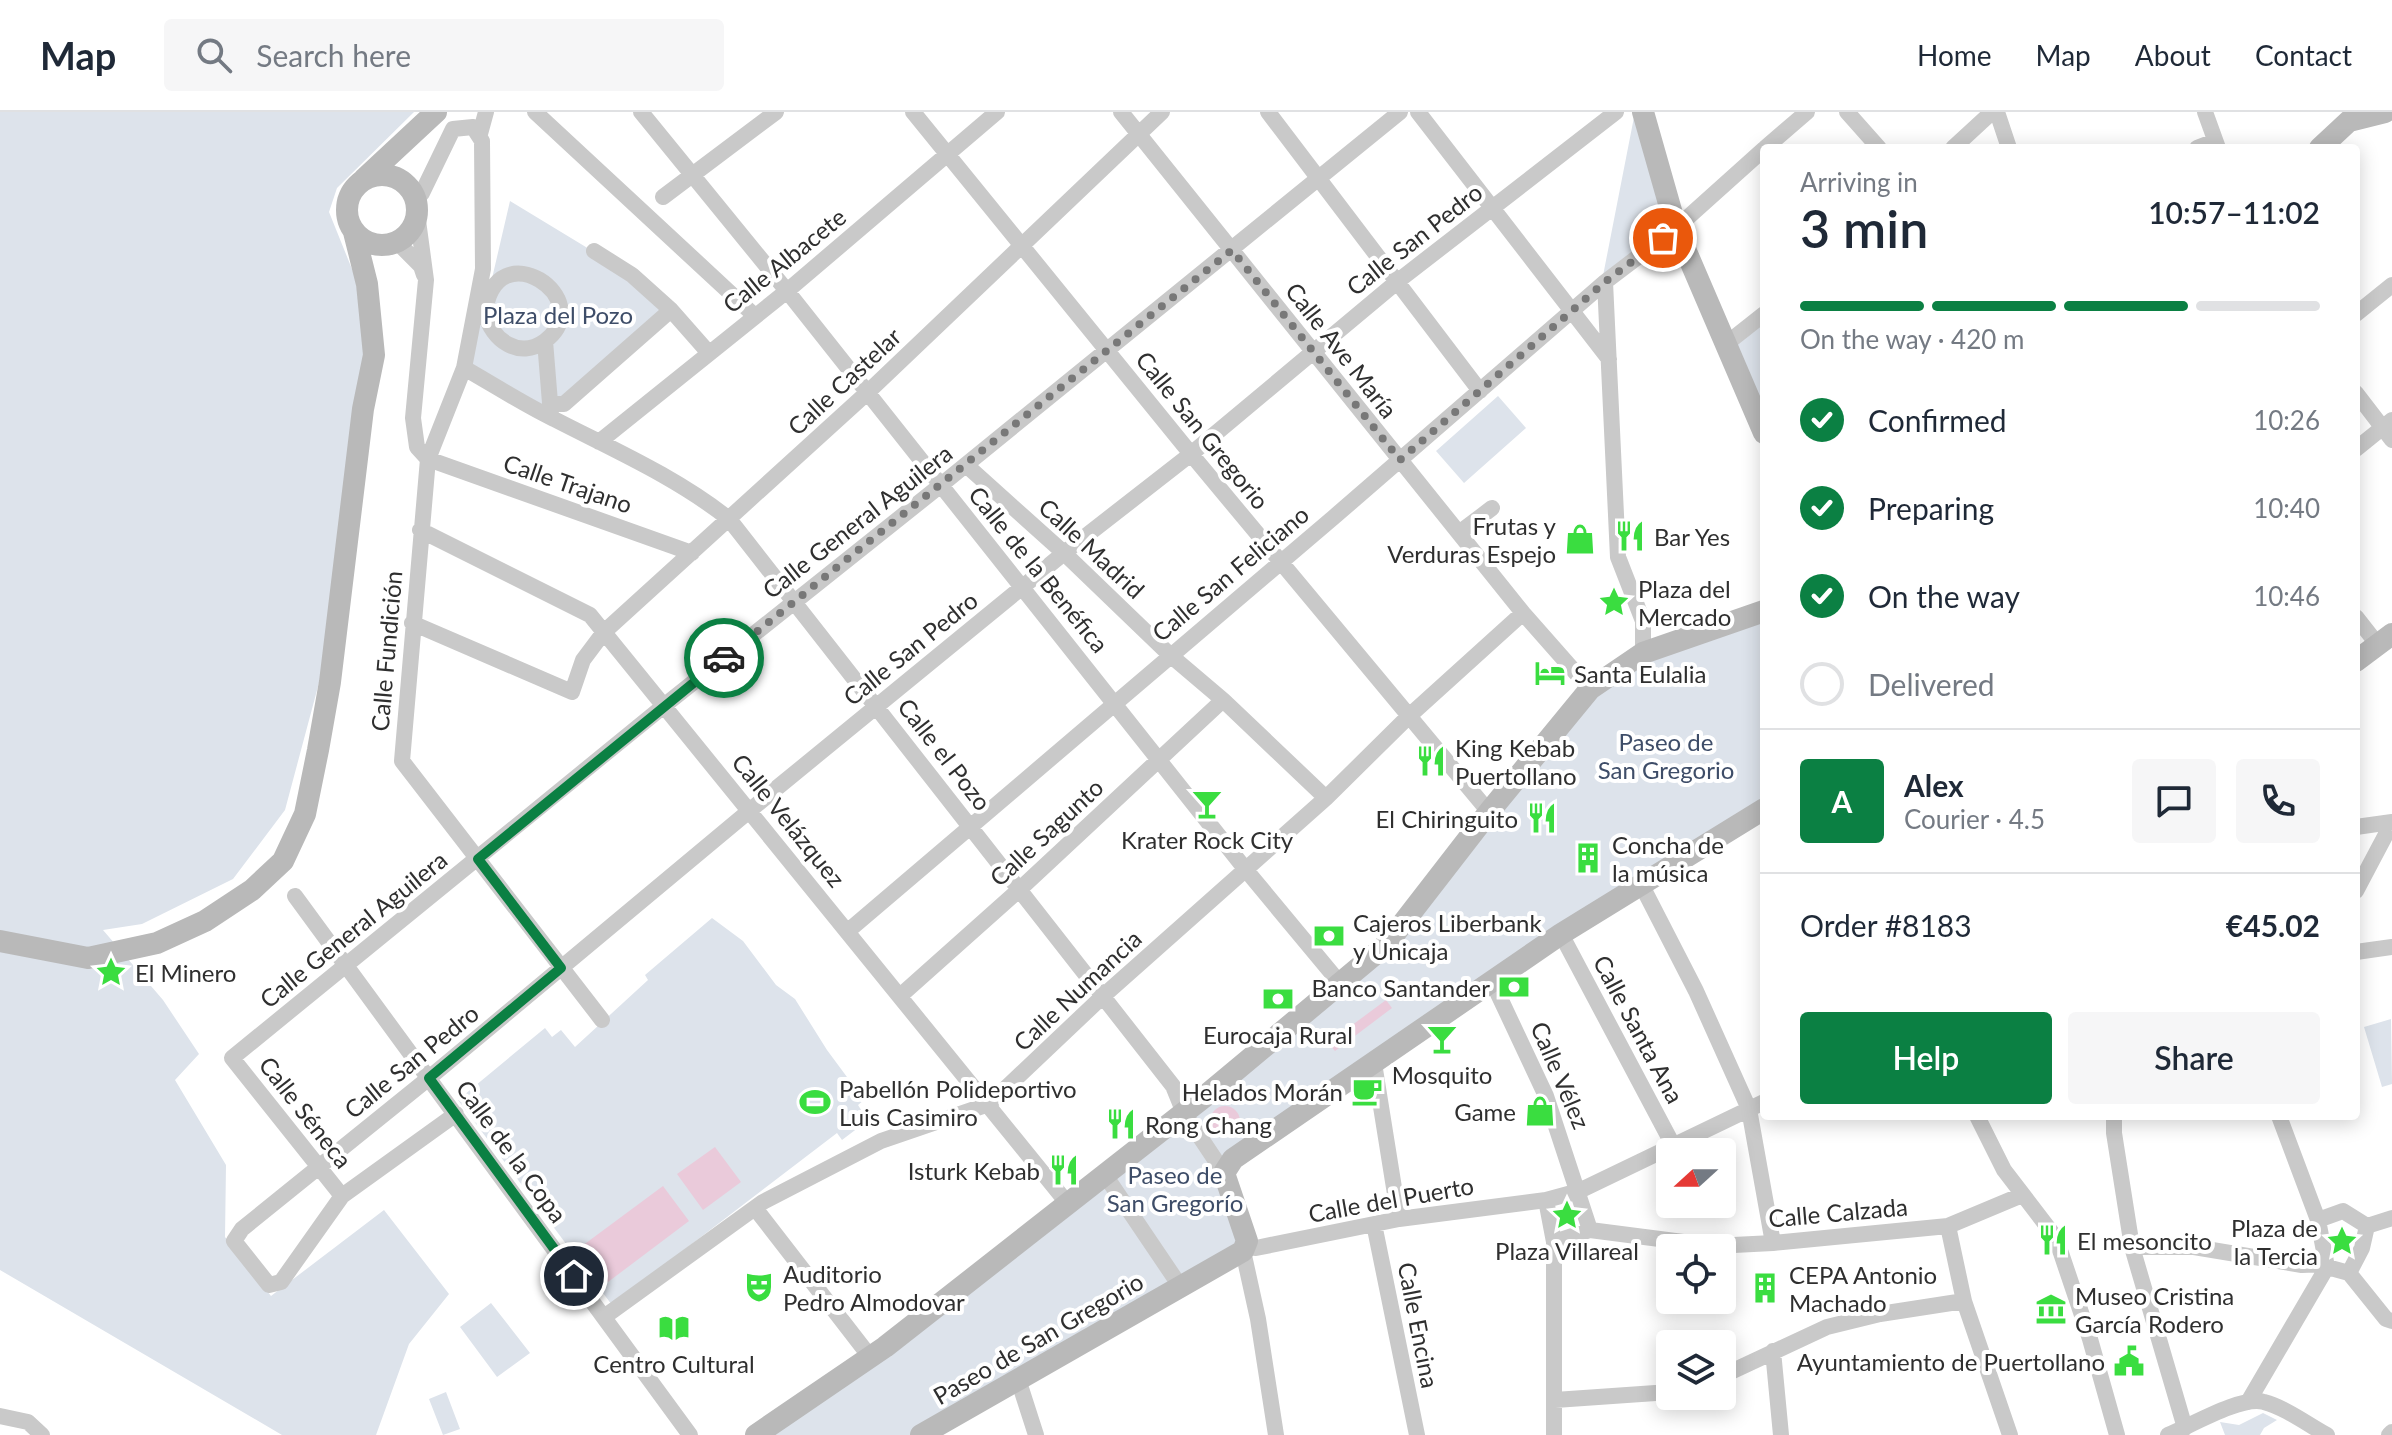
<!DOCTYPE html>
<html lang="en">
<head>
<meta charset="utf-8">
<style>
	:root { --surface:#fff; --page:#f6f6f7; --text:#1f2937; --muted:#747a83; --line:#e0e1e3; --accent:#0b8043 }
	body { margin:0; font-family:Lato,sans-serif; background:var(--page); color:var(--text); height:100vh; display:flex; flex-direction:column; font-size:30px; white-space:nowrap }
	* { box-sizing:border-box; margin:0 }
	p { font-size:26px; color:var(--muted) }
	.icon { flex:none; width:44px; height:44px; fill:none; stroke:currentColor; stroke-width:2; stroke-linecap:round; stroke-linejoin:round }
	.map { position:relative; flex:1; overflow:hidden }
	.panel { position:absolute; left:1760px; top:32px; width:600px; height:976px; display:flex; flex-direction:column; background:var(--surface); border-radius:8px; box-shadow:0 4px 20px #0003 }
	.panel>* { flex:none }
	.needle { width:52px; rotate:249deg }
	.fabs { position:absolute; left:1656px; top:1026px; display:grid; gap:16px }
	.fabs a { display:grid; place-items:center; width:80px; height:80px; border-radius:8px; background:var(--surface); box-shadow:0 4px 20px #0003; font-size:40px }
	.pin { position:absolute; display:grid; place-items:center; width:68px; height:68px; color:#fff; margin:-34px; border:4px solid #fff; border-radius:50%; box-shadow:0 2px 8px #0007 }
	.courier { position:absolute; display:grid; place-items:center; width:80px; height:80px; margin:-40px; border:6px solid #0b8043; border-radius:50%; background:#fff; color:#222; box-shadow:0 2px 10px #0007 }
	.head em { font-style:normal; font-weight:600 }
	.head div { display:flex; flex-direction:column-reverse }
	.head { display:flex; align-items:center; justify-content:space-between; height:136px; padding:0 40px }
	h1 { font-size:52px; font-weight:600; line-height:60px }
	.bar { display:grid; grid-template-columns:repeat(4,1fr); gap:12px 8px; align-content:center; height:96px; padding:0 40px }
	.bar i { height:10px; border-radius:6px; background:var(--line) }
	.bar .current { background:var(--accent) }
	.bar p { grid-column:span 4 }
	.line { display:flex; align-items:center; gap:20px; padding:0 40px; border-top:2px solid var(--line) }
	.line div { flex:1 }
	.round { display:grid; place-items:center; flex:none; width:84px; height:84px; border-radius:8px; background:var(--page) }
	ol { padding:0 40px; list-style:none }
	li { display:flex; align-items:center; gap:24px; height:88px }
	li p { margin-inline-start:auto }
	li .icon { padding:8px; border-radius:50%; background:var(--accent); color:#fff; stroke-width:4 }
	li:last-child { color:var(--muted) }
	li i { width:44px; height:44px; border:4px solid var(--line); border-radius:50% }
	.button { display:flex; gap:16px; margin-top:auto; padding:16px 40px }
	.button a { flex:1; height:92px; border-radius:8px; background:var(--accent); color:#fff; font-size:32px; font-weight:600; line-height:92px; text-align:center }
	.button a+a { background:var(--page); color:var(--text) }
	header { display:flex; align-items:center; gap:48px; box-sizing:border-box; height:112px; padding:0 40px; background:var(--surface); border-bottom:2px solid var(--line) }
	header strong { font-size:38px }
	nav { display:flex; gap:44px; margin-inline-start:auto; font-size:28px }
	.search { width:560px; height:72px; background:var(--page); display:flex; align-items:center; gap:20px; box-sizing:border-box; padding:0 28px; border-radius:8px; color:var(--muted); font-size:30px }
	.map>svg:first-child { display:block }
	.green { fill:#dde3eb }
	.water { fill:#eacada }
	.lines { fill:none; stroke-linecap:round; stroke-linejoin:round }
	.street { stroke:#c9c9c9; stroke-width:16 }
	.secondary { stroke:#b9b9b9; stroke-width:22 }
	.done { stroke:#787878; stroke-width:8; stroke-dasharray:0 14.4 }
	.route { stroke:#0b8043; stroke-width:10 }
	.labels { text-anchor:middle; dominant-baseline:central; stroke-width:8; stroke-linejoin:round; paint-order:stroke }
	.street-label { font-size:24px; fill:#2f2f2f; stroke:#fff }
	.park-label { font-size:24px; fill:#3e4d68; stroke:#fff }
	.poi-label { font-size:24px; fill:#2f2f2f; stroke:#fff; text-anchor:start }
</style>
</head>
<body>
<header>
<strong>Map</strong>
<div class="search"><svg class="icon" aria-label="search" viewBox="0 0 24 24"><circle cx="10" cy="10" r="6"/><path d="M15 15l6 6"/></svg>Search here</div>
<nav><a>Home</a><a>Map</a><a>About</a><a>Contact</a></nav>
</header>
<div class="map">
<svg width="2392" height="1323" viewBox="0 0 2392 1323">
	<rect width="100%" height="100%" fill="#fff"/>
	<!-- green -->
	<path class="green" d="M0,0H414L337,76L329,100L356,167L364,243L320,567L285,698L233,767L142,812L103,818L163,888L199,942L175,968L226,1053L225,1125L271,1184L384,1098L449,1182L409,1232L376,1323H282L0,1158Z
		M1635,0L1676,116L1601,174Z
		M510,89L632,163L671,198L551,306L464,256L487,188Z
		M1756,210L1764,217V310L1726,232Z
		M1498,284L1526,316L1464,371L1436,339Z
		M1764,499V697L1233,1047L1247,1129L921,1323H756L1386,833L1590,577Z
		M712,806L743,829L776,873L795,887L827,938L864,988L858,993L863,1001L866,1000L871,1006L842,1028L837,1021L612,1193L458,988L545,916L552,925L561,918L575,935L648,868L645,863Z
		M2391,907L2392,972L2382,975L2364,915Z
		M491,1191L530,1241L497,1265L460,1215Z
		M446,1280L460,1317L443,1323L429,1287Z
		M2263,1301L2277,1308L2264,1316L2260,1323H2225L2220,1310L2239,1313Z"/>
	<!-- water -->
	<path class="water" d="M1386,888L1392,896L1335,939L1328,931Z
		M1210 1009a15 15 0 1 1 30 0a15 15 0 1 1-30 0Z
		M715,1035L741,1070L703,1098L677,1062Z
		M663,1074L689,1109L608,1170L582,1134Z"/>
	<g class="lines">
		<!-- street -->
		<path class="street" d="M535,0L755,204
			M641,0L787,179L1246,758L1339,870
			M913,0L1191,342L1489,700
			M1121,0L1523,501L1590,577
			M1268,0L1480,279
			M1418,0L1609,247
			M1847,0L1879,36
			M1997,0L2009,36
			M2205,0L2218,36
			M480,22L486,0
			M1765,36L1807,0
			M1953,36L1992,0
			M2197,36L2215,29
			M663,85L776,0
			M416,88L422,81L453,17L473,15L482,29L483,157L464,256L428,347L402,649L602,908
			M417,101L426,168L413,306L417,335L428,347L692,441
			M397,130L421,154L424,163
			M594,139L632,163L671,198L708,240
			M1605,170L1618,445L1643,509V541
			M485,201C495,117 600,187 545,229C519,248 492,228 485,201
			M2356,202L2392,173
			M545,229L551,303
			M1726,232L1764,202
			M464,256C494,273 523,292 554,307C614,338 676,365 729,407L1173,974L1184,1001L1224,1061
			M2356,281L2392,328
			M550,292H564L671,198
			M599,330L787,179L997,0
			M2356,337L2392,308
			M966,353L1064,441L1170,543L1223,588L1326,686
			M420,418L590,503L1068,1092
			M1459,421L1492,396
			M2356,505L2378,533
			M412,511L572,580L583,548L604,520L868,280L1162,0
			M2356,715L2392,710
			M1641,772L1696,879L1749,997L1773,1131
			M2356,779L2392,711
			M295,784L690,1323
			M848,819L1334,405L1605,170L1676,116L1764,37
			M1561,822L1674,1035
			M2356,840L2392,835
			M1492,869L1546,984L1590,1118L1554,1130
			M900,884L1020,777L1223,588
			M1374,951L1399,1107
			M456,1002L342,1084L281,1170L269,1173L234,1129L242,1117L429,966L778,675L1064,441L1191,342L1398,169L1616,0
			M1977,1004L2004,1058L2053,1122L2061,1141L2090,1227L2117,1323
			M2114,1004V1021L2132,1135L2185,1316
			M2279,1004L2318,1108
			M1105,1063L1180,1174
			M342,1084L232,946L665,593L941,373L1400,0
			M1546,1088L1554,1130V1323
			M755,1096L871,1246
			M2343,1099L2367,1114L2362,1136L2349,1161L2327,1155L2318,1108Z
			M1374,1112L1417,1323
			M1948,1114L1964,1189L2010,1323
			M2367,1114L2392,1106
			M1590,1118L1714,1134L1773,1131L1948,1114L2022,1083
			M1246,1135L1256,1136L1399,1107L1546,1088L1579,1079L1764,990
			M2132,1135H2194L2302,1153L2326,1152
			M1243,1139L1258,1207L1276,1323
			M2349,1161L2386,1207L2392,1209
			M604,1205L763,1090L881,1029L989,992L1102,885L1326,686L1408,605L1523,501
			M1773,1239L1781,1323
			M1722,1264L1827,1215L1880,1202L1964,1189
			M1018,1267L1036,1323
			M1555,1288L1670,1280
			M2248,1290L2327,1155
			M0,1304L28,1310L42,1323
			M2168,1323C2190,1314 2243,1283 2264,1290C2286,1296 2307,1312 2327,1323
			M2389,1323L2392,1320"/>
		<!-- secondary -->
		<path class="secondary" d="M1643,0L1676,116L1764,321
			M2320,36L2349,9L2385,0
			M347 98a35 35 0 1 1 70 0a35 35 0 1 1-70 0Z
			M364,67L436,0
			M2356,549L2392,522
			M0,829L88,846L157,831L205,809L252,778L283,749L305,702L318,638L330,570L363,297L374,243L367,172L354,120
			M756,1323L885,1235L1204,985L1386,833L1489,700L1590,577L1643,541L1764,499
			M921,1323L1243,1139L1247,1129L1224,1061L1233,1047L1561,822L1764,697"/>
	</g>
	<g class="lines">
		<!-- done -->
		<path class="done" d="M724,546L1232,138L1400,348L1605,170L1663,126"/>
		<!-- route -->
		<path class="route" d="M574,1164L429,966L561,856L478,747L724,546"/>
	</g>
	<!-- icons -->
	<defs>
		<g id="restaurant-bare" transform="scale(2.4)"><path d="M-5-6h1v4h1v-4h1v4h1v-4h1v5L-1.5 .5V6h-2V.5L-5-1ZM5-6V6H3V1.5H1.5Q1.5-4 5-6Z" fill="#3add40" stroke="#fff" stroke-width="2.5" paint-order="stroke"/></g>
		<g id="shop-bare" transform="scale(2.4)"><path d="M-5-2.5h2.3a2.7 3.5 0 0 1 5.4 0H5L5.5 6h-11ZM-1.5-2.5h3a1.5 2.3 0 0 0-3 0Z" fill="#3add40" stroke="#fff" stroke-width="2.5" paint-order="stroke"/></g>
		<g id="sight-bare" transform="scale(2.4)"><path d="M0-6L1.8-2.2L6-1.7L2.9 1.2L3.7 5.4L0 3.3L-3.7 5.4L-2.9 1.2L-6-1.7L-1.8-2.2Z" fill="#3add40" stroke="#fff" stroke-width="2.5" paint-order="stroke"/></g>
		<g id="hotel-bare" transform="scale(2.4)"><path d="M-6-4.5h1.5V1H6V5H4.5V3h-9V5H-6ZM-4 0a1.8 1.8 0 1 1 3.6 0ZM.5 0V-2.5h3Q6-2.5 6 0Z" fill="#3add40" stroke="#fff" stroke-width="2.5" paint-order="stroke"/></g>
		<g id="bar-bare" transform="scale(2.4)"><path d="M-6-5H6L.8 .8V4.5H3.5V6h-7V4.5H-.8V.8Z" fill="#3add40" stroke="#fff" stroke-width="2.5" paint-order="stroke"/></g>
		<g id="building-bare" transform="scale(2.4)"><path d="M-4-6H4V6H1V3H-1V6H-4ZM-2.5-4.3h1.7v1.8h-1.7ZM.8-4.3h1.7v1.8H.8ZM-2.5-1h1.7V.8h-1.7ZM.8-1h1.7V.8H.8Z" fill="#3add40" stroke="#fff" stroke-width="2.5" paint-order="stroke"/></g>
		<g id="bank-bare" transform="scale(2.4)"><path d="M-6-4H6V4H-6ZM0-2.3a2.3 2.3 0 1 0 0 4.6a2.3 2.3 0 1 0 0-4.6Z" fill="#3add40" stroke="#fff" stroke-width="2.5" paint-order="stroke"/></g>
		<g id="cafe-bare" transform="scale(2.4)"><path d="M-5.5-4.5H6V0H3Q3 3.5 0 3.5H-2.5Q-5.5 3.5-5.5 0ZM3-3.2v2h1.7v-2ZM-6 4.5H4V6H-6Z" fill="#3add40" stroke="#fff" stroke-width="2.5" paint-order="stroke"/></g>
		<g id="stadium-bare" transform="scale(2.4)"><path d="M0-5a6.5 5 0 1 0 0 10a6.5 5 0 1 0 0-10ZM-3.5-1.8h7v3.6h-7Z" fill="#3add40" stroke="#fff" stroke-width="2.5" paint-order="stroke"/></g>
		<g id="theatre-bare" transform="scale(2.4)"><path d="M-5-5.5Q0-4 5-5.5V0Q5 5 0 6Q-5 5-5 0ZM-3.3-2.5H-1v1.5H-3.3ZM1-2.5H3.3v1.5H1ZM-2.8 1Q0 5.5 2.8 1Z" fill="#3add40" stroke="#fff" stroke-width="2.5" paint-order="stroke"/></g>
		<g id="museum-bare" transform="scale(2.4)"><path d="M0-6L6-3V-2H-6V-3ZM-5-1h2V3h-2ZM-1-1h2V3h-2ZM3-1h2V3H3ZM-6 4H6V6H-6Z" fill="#3add40" stroke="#fff" stroke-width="2.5" paint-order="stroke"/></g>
		<g id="library-bare" transform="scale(2.4)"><path d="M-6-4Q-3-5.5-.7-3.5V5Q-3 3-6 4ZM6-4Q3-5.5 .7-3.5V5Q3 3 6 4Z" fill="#3add40" stroke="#fff" stroke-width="2.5" paint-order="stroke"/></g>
		<g id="civic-bare" transform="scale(2.4)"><path d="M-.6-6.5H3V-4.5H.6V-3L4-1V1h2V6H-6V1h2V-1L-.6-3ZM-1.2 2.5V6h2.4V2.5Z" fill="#3add40" stroke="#fff" stroke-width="2.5" paint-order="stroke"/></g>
	</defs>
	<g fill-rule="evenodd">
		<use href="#restaurant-bare" x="1630" y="424"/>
		<use href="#shop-bare" x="1580" y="427"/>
		<use href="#sight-bare" x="1614" y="490"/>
		<use href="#hotel-bare" x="1550" y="561"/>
		<use href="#restaurant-bare" x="1431" y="649"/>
		<use href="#bar-bare" x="1207" y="692"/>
		<use href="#restaurant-bare" x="1542" y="706"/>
		<use href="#building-bare" x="1588" y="746"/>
		<use href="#bank-bare" x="1329" y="824"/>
		<use href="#sight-bare" x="111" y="860"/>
		<use href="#bank-bare" x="1514" y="875"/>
		<use href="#bank-bare" x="1278" y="887"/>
		<use href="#bar-bare" x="1442" y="927"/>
		<use href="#cafe-bare" x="1367" y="979"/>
		<use href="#stadium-bare" x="815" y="990"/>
		<use href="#shop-bare" x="1540" y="999"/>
		<use href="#restaurant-bare" x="1121" y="1012"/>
		<use href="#restaurant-bare" x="1064" y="1058"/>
		<use href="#sight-bare" x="1567" y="1103"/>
		<use href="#restaurant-bare" x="2053" y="1128"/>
		<use href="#sight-bare" x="2342" y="1129"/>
		<use href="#theatre-bare" x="759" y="1175"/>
		<use href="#building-bare" x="1765" y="1176"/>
		<use href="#museum-bare" x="2051" y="1197"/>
		<use href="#library-bare" x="674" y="1216"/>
		<use href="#civic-bare" x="2129" y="1249"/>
	</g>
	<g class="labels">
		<!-- street labels -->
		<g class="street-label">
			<text transform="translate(1414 127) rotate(-38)">Calle San Pedro</text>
			<text transform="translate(784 148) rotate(-39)">Calle Albacete</text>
			<text transform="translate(1342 238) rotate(52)">Calle Ave María</text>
			<text transform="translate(844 269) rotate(-43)">Calle Castelar</text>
			<text transform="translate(1203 318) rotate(51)">Calle San Gregorio</text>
			<text transform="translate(568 371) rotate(19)">Calle Trajano</text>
			<text transform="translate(857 409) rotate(-38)">Calle General Aguilera</text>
			<text transform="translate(1092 436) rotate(43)">Calle Madrid</text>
			<text transform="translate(1039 457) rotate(51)">Calle de la Benéfica</text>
			<text transform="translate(1230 461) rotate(-40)">Calle San Feliciano</text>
			<text transform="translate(910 536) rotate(-39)">Calle San Pedro</text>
			<text transform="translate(386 539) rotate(-85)">Calle Fundición</text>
			<text transform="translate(945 642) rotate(52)">Calle el Pozo</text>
			<text transform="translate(789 708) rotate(51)">Calle Velázquez</text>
			<text transform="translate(1046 720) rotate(-43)">Calle Sagunto</text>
			<text transform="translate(353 817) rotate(-39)">Calle General Aguilera</text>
			<text transform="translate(1077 878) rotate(-43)">Calle Numancia</text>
			<text transform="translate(1639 917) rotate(62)">Calle Santa Ana</text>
			<text transform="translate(411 949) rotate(-39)">Calle San Pedro</text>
			<text transform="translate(1561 963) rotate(67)">Calle Vélez</text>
			<text transform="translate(306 1000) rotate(52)">Calle Séneca</text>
			<text transform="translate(512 1039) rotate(54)">Calle de la Copa</text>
			<text transform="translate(1391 1087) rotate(-10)">Calle del Puerto</text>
			<text transform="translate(1838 1100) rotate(-5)">Calle Calzada</text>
			<text transform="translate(1419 1213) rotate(79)">Calle Encina</text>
			<text transform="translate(1038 1226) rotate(-30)">Paseo de San Gregorio</text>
		</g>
		<!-- park labels -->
		<g class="park-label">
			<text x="558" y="202">Plaza del Pozo</text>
			<text x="1666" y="629">Paseo de<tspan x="1666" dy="28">San Gregorio</tspan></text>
			<text x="1175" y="1062">Paseo de<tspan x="1175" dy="28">San Gregorío</tspan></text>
		</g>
		<!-- poi labels -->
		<g class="poi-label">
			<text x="1556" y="413" text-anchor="end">Frutas y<tspan x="1556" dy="28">Verduras Espejo</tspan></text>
			<text x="1654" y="424">Bar Yes</text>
			<text x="1638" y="476">Plaza del<tspan x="1638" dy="28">Mercado</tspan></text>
			<text x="1574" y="561">Santa Eulalia</text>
			<text x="1455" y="635">King Kebab<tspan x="1455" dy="28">Puertollano</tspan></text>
			<text x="1518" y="706" text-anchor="end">El Chiringuito</text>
			<text x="1207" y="727" text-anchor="middle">Krater Rock City</text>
			<text x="1612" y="732">Concha de<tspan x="1612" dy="28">la música</tspan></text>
			<text x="1353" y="810">Cajeros Liberbank<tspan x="1353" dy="28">y Unicaja</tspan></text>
			<text x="135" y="860">El Minero</text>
			<text x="1490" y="875" text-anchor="end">Banco Santander</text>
			<text x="1278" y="922" text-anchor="middle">Eurocaja Rural</text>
			<text x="1442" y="962" text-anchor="middle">Mosquito</text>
			<text x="839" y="976">Pabellón Polideportivo<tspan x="839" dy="28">Luis Casimiro</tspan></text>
			<text x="1343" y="979" text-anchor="end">Helados Morán</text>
			<text x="1516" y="999" text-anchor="end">Game</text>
			<text x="1145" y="1012">Rong Chang</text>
			<text x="1040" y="1058" text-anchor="end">Isturk Kebab</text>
			<text x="2318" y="1115" text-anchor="end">Plaza de<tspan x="2318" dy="28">la Tercia</tspan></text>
			<text x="2077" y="1128">El mesoncito</text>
			<text x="1567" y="1138" text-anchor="middle">Plaza Villareal</text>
			<text x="783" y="1161">Auditorio<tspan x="783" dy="28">Pedro Almodovar</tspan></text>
			<text x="1789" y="1162">CEPA Antonio<tspan x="1789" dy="28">Machado</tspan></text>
			<text x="2075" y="1183">Museo Cristina<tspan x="2075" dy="28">García Rodero</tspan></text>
			<text x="2105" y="1249" text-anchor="end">Ayuntamiento de Puertollano</text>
			<text x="674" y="1251" text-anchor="middle">Centro Cultural</text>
		</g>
	</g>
</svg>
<div class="fabs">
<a><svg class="needle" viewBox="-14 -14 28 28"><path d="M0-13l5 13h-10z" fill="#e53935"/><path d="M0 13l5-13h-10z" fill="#747a83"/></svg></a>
<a><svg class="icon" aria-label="locate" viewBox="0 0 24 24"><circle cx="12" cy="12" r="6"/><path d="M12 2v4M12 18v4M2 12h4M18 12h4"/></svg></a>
<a><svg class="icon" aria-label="layers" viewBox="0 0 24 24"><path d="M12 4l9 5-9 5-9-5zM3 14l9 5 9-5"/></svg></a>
</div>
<div class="pin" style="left:1663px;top:126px;background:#ea580c"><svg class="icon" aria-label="bag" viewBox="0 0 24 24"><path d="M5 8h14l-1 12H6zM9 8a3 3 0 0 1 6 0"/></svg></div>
<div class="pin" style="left:574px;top:1164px;background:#1f2937"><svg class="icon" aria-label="home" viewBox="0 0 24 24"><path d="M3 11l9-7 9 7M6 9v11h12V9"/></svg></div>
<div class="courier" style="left:724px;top:546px"><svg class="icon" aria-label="car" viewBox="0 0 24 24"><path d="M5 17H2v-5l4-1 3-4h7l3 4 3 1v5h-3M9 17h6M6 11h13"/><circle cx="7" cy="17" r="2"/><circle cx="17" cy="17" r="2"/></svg></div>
<section class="panel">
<div class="head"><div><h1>3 min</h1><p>Arriving in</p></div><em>10:57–11:02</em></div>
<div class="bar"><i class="current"></i><i class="current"></i><i class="current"></i><i></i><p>On the way · 420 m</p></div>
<ol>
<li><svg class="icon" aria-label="check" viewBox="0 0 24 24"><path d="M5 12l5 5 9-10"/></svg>Confirmed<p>10:26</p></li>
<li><svg class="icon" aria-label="check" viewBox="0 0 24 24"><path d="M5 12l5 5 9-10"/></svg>Preparing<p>10:40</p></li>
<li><svg class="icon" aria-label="check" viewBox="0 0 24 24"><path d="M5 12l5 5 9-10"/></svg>On the way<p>10:46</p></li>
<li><i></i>Delivered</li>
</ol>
<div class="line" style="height:144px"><b class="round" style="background:var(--accent);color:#fff">A</b><div><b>Alex</b><p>Courier · 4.5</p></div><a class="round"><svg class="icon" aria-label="chat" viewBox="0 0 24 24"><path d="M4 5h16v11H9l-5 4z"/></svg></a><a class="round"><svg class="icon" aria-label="phone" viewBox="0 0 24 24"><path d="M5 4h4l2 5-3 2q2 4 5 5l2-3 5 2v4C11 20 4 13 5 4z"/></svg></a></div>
<div class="line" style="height:104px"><div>Order #8183</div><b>€45.02</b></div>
<div class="button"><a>Help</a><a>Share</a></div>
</section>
</div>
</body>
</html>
